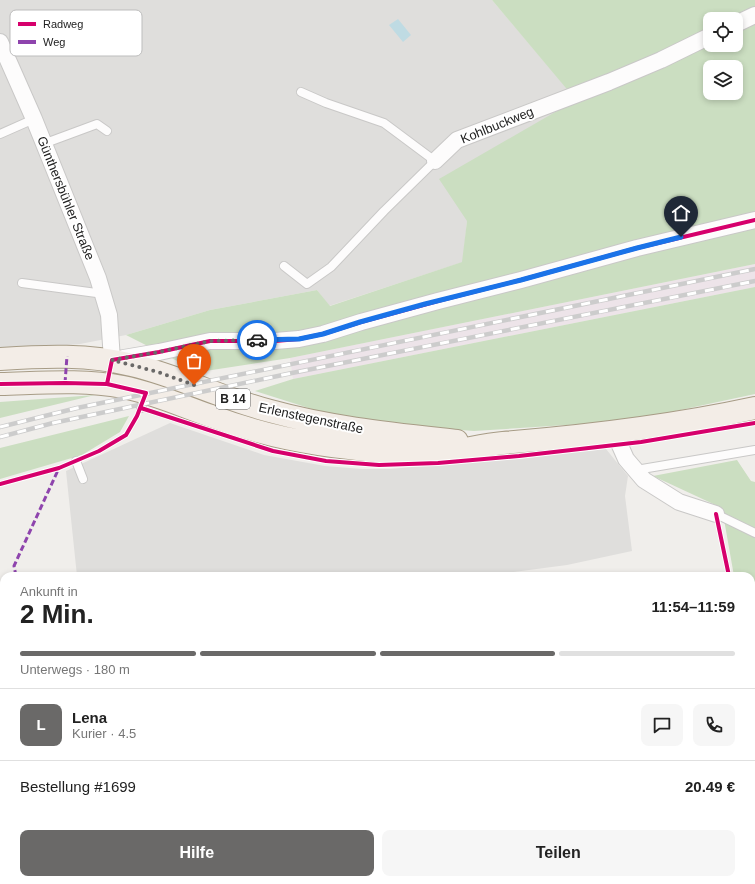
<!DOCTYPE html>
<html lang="de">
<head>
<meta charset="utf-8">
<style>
	:root { --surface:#fff; --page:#f6f6f6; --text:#222; --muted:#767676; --line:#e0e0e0; --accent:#6a6968 }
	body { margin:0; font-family:Helvetica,sans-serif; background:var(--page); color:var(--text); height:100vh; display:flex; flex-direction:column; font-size:15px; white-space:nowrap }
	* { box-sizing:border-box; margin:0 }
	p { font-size:13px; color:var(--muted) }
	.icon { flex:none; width:22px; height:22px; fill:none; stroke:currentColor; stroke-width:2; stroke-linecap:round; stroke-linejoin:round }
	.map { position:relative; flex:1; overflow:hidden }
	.panel { position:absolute; left:0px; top:572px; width:755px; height:312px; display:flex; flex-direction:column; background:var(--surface); border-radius:12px 12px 0 0; box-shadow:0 2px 6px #0003 }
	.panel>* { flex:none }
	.buttons { position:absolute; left:703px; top:12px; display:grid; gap:8px }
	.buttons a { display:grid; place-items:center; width:40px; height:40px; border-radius:8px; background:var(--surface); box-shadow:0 2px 6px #0003; font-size:20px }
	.pin { position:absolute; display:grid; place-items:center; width:34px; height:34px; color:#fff; margin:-41px -17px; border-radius:50% 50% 50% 0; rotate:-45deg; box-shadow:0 0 4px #0007 }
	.pin .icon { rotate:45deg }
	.courier { position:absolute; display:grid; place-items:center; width:40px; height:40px; margin:-20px; border:3px solid #1a73e8; border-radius:50%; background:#fff; color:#222; box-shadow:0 1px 5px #0007 }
	.summary em { font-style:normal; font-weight:800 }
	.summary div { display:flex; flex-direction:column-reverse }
	.summary { display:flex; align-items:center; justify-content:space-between; height:68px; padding:0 20px }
	h1 { font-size:26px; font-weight:800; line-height:30px }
	.bar { display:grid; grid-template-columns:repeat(4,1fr); gap:6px 4px; align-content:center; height:48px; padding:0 20px }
	.bar i { height:5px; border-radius:3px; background:var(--line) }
	.bar .active { background:var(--accent) }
	.bar p { grid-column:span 4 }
	.line { display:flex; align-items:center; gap:10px; padding:0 20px; border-top:1px solid var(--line) }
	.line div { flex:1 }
	.round { display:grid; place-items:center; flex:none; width:42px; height:42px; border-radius:8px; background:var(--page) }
	.primary-button { display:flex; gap:8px; margin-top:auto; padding:8px 20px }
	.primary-button a { flex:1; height:46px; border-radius:8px; background:var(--accent); color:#fff; font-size:16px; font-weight:800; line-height:46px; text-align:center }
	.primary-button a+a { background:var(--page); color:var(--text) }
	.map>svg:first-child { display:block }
	.residential { fill:#dfdedc }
	.industrial { fill:#ede4e9 }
	.grass { fill:#ddeccb }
	.forest { fill:#cbdec1; fill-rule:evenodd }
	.water { fill:#bfdbe3 }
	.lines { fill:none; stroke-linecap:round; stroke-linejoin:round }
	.stream { stroke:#bfdbe3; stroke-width:5 }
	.service-casing { stroke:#c9c8c7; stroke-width:10 }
	.minor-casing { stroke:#c9c8c7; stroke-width:18 }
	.primary-casing { stroke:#a79c86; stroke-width:24 }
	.service { stroke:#fdfcfc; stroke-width:8 }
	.minor { stroke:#fdfcfc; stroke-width:16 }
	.primary { stroke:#f3ede7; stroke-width:22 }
	.rail-casing { stroke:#ccc; stroke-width:4.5 }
	.rail { stroke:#fff; stroke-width:3; stroke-dasharray:9; stroke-linecap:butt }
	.quiet { stroke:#8e44ad; stroke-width:3; stroke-dasharray:6 3; stroke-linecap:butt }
	.cycleway-casing { stroke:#fff; stroke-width:6 }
	.cycleway { stroke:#d6006c; stroke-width:4 }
	.done { stroke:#6a6968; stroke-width:4; stroke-dasharray:0 7.2 }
	.route { stroke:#1a73e8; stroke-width:5 }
	.labels { text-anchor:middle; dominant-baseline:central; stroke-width:4; stroke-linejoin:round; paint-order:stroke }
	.shield { fill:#fff; stroke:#646464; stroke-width:1 }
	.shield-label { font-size:12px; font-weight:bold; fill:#222 }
	.street-label { font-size:13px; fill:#222; stroke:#fff }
	.key { fill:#fff; stroke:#bdbdbd; stroke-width:1 }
	.key-label { font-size:11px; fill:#222 }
</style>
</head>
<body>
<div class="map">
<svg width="755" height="884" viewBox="0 0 755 884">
	<rect width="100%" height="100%" fill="#f0eeeb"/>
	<!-- residential -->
	<path class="residential" d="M0,0H492L577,100L467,221L463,262L329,306L317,290L210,310L126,335L80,344L0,351Z
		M170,423L264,455L325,466L362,469H390L606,449L628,476L625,496L632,551L567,565L482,576H77L66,471Z"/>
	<!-- industrial -->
	<path class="industrial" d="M755,264V287L293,379L290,358Z"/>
	<!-- grass -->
	<path class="grass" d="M751,638L755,641V667L751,671Z
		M755,755V884H626L632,880H751V757Z
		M126,880H561L577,884H127Z"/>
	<!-- forest -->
	<path class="forest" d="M492,0H755V264L290,358L199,372L126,335L210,310L317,290L330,306L462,262L467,221L439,179L576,100ZM710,19H736V45H710ZM710,67H736V93H710Z
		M755,287V394L629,421L474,431L407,426L334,416L255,391L293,379Z
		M95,395L0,418V402Z
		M129,416L120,432L82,455L0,479V448Z
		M737,460L751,481L755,482V605H751V576H734L722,508L653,476Z"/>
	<!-- water -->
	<path class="water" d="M398,19L411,35L403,42L389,25Z
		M755,690V728L751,730V691Z
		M4,727V767L0,768V728Z"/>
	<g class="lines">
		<!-- stream -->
		<path class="stream" d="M0,664L4,674"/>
		<!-- service casing -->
		<g class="service-casing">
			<path id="service" d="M0,134L34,119
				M43,144L97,124L107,131
				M284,266L307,284L331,267L384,211L435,161L384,123L326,103L301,92
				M22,283L104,294
				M141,408L146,393
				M76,461L83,479
				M636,470L755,450
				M716,514L755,533"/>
		</g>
		<!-- minor casing -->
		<g class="minor-casing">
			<path id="minor" d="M736,24L755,15
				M0,42L34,119L98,278L109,315L112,360L159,352L210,341H275L299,339L323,334L361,322L438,301L521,280L637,248L755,220
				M435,161L457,140L609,82L661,60L710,36
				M616,432L618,441L626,459L644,480L679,502L716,514"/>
		</g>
		<!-- primary casing -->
		<g class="primary-casing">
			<path id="primary" d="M0,359C44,356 89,354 132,365C179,376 223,399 270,411C331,428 394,434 457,441
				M0,384C40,383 83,379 123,387C154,393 182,406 211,416C246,429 283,439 319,444C347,448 375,452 404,453C415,453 427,454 438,453C460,451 481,445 503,443C588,436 672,426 755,408"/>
		</g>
		<!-- service -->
		<use href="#service" class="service"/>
		<!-- minor -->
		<use href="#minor" class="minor"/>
		<!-- primary -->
		<use href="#primary" class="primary"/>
		<!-- rail casing -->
		<g class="rail-casing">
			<path id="rail" d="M0,427L77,408L755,269
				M0,437L53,423L292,373L755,281"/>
		</g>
		<!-- rail -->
		<use href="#rail" class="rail"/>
		<!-- quiet -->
		<path class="quiet" d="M65,383L67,356
			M16,576L14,566L59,468
			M751,627L755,634
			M751,651H755
			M0,873H4
			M36,880L43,884"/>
		<!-- cycleway casing -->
		<g class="cycleway-casing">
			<path id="cycleway" d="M0,384L65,383L107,384L146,393L137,416L126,435L99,451L59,468L0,484
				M107,384L112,360L159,352L210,341H275L299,339L323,334L361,322L438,301L521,280L637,248L755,220
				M141,408L273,451L326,461L379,465L438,463L519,456L641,442L755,423
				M716,514L729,576"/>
		</g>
		<!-- cycleway -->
		<use href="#cycleway" class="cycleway"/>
	</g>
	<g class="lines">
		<!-- done -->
		<path class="done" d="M194,385L158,372L112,360L159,352L210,341L257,340"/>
		<!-- route -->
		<path class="route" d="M257,340L299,339L323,334L360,322L425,304L521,280L637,248L681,237"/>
	</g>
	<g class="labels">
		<!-- shield labels -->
		<rect class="shield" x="216" y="389" width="34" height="20" rx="3"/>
		<g class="shield-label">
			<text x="233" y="399">B 14</text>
		</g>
		<!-- street labels -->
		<g class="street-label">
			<text transform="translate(497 125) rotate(-22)">Kohlbuckweg</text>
			<text transform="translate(66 198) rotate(68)">Günthersbühler Straße</text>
			<text transform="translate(311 418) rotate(12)">Erlenstegenstraße</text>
		</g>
	</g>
	<!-- legend -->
	<rect x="10" y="10" width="132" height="46" rx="6" class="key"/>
	<rect x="18" y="22" width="18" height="4" fill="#d6006c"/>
	<rect x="18" y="40" width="18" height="4" fill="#8e44ad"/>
	<g class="key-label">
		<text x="43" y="28">Radweg</text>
		<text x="43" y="46">Weg</text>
	</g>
</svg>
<div class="buttons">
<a><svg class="icon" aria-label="locate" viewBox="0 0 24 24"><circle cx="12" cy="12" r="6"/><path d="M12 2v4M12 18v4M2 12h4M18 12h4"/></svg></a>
<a><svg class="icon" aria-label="layers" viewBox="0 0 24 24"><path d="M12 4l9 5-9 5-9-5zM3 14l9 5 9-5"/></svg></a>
</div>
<div class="pin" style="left:194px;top:385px;background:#ea580c"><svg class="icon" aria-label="bag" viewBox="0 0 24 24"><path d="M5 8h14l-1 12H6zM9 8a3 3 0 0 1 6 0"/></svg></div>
<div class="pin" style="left:681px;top:237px;background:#1f2937"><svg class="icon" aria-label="home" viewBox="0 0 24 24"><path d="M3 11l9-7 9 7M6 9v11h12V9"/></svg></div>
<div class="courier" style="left:257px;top:340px"><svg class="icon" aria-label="car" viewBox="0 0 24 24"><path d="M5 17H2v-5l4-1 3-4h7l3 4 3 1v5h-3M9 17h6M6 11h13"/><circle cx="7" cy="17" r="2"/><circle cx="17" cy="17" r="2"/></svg></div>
<section class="panel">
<div class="summary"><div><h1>2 Min.</h1><p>Ankunft in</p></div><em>11:54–11:59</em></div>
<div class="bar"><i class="active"></i><i class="active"></i><i class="active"></i><i></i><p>Unterwegs · 180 m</p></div>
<div class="line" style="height:72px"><b class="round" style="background:var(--accent);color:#fff">L</b><div><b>Lena</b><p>Kurier · 4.5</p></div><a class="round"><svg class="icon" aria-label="chat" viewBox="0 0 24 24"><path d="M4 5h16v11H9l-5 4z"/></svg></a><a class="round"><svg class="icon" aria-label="phone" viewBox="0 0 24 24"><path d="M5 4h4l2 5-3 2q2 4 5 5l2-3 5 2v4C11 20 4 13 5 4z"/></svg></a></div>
<div class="line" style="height:52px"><div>Bestellung #1699</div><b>20.49 €</b></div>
<div class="primary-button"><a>Hilfe</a><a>Teilen</a></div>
</section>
</div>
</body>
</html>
